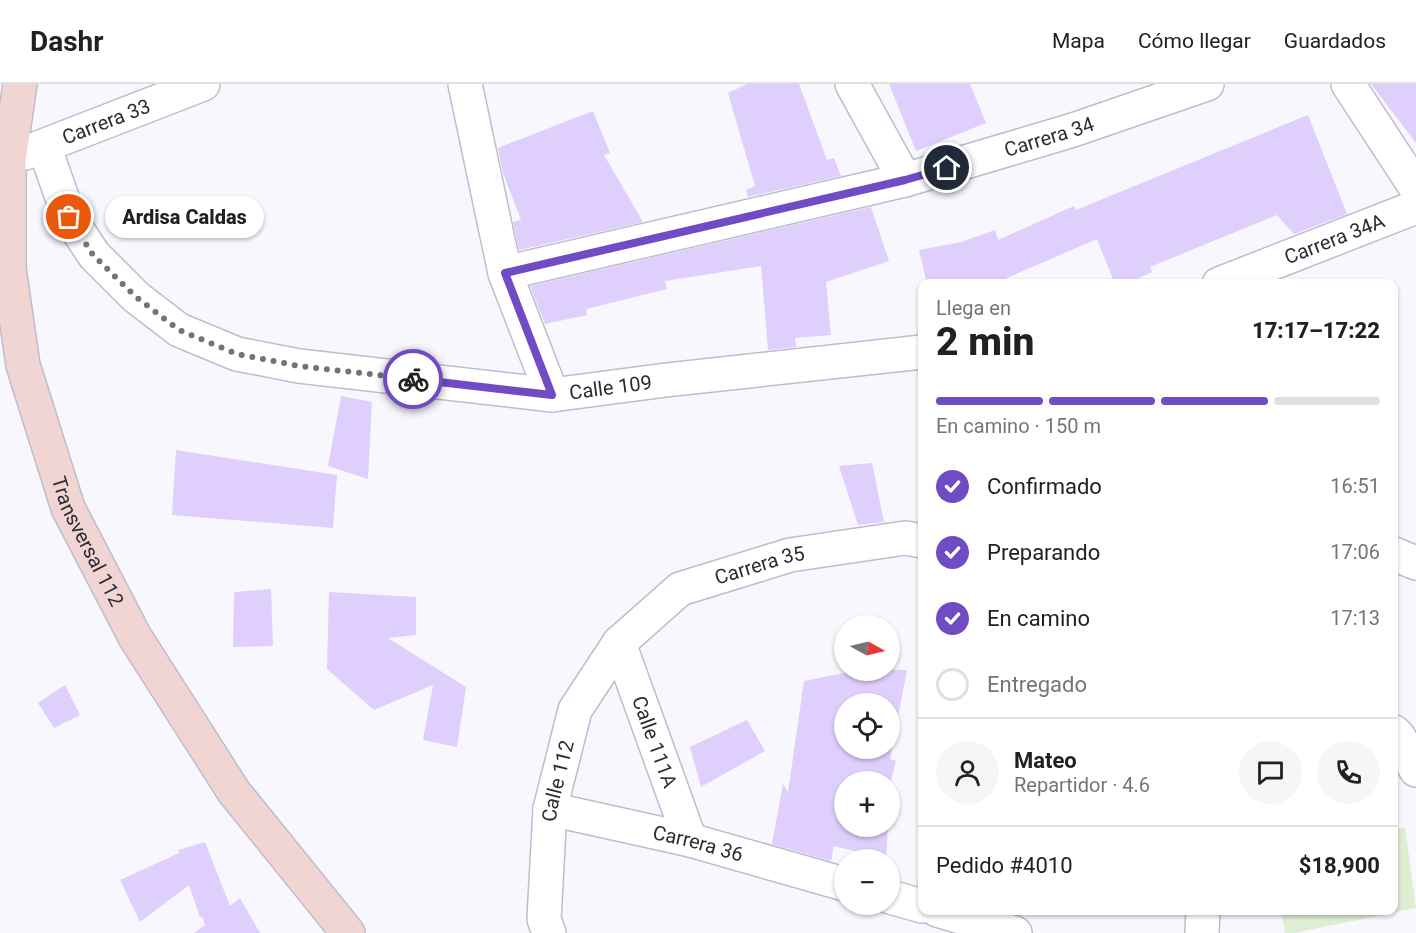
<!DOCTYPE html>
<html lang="es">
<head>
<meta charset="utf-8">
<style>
	:root { --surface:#fff; --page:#f6f6f6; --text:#202124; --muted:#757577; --line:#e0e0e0; --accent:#704bc4 }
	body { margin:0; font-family:Roboto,sans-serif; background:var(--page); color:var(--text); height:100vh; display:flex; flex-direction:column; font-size:22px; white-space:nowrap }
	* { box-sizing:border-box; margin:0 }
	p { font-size:20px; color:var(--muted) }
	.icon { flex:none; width:33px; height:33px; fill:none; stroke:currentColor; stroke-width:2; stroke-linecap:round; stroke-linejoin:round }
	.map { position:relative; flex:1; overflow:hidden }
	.sheet { position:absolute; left:918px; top:195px; width:480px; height:636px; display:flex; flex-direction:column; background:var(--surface); border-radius:12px; box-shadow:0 2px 4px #0004 }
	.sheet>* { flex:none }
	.needle { width:39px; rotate:98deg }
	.tools { position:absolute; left:834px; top:531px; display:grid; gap:12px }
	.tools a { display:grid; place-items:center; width:66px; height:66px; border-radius:50%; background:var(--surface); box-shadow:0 2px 4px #0004; font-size:30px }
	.pin { position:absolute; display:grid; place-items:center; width:51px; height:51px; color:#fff; margin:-26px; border:3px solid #fff; border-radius:50%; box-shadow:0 2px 6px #0007 }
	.courier { position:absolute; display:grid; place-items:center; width:60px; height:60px; margin:-30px; border:4px solid #704bc4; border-radius:50%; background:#fff; color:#222; box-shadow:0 2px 8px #0007 }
	.bubble { position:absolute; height:42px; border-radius:21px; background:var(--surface); box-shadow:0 2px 4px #0004; font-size:20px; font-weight:800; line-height:42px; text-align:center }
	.headline em { font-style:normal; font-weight:800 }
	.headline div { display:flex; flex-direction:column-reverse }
	.headline { display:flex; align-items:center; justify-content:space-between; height:102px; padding:0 18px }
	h1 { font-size:39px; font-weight:800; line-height:45px }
	.bar { display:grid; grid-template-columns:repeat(4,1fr); gap:9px 6px; align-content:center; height:72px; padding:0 18px }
	.bar i { height:8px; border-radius:4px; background:var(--line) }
	.bar .on { background:var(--accent) }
	.bar p { grid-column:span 4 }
	.line { display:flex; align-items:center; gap:15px; padding:0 18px; border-top:2px solid var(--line) }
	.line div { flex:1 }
	.round { display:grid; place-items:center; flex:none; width:63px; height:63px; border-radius:32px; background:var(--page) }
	ol { padding:0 18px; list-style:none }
	li { display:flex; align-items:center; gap:18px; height:66px }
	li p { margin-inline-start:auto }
	li .icon { padding:6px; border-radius:50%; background:var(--accent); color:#fff; stroke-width:4 }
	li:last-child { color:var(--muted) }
	li i { width:33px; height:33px; border:3px solid var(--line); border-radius:50% }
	header { display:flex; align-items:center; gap:36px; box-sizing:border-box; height:84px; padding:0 30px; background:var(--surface); border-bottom:2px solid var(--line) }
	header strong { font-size:28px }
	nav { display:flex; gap:33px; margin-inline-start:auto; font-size:21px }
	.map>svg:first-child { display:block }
	.green { fill:#ddeed3 }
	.building { fill:#decffd; fill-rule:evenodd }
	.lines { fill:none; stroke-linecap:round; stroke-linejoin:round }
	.minor-casing { stroke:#bfbccd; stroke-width:36 }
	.secondary-casing { stroke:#bfbccd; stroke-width:36 }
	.minor { stroke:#fff; stroke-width:33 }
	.secondary { stroke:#f1d5d3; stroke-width:33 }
	.done { stroke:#74737a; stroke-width:6; stroke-dasharray:0 10.8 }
	.route { stroke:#704bc4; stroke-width:8 }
	.labels { text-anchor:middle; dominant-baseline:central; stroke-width:4.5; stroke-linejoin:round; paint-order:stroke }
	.street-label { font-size:20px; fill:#2d2c33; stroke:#f9f7fe }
</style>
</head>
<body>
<header>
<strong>Dashr</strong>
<nav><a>Mapa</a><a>Cómo llegar</a><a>Guardados</a></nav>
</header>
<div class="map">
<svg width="1416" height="849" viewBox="0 0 1416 849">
	<rect width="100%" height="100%" fill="#f9f7fe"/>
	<!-- green -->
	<path class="green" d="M1405,743L1416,824L1294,849H1285L1281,827L1394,826V745Z"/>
	<!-- building -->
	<path class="building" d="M747,0H799L827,76L834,74L841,92L748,113L746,106L755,102L728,9Z
		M889,0H970L986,39L916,67Z
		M1371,0H1416V59Z
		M593,27L610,69L604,71L643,138L519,166L513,138L521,136L503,89L498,64Z
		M1308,31L1347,130L1294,150L1277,131L1150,183L1152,188L1126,200H1115L1097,155L993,200H927L919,166L961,158L995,146L998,156L1074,122L1076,126Z
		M871,123L889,177L826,198L831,251L795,254L796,263L768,266L761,182L665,197L667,205L586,225L587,231L545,240L530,202Z
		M341,312L372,318L368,395L328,382Z
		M176,366L337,391L333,444L172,431Z
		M872,379L884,438L858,441L839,382Z
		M271,505L273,562L233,563L234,508Z
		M329,508L416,513V551L388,554L466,603L457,663L423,656L433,601L374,626L327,585Z
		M859,586H907L890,675L896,677L890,701V698H844V742H888L886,775L834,762L831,777L772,760L783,700L788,708L804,597ZM844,620H890V664H844Z
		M65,601L80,631L54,644L38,619Z
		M747,636L765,667L701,703L690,663Z
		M205,758L230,822L240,814L260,849H194L205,841L202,832L200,833L189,801L140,838L120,796L179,769L178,766Z"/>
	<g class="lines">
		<!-- minor casing -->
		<g class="minor-casing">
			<g id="minor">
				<path d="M465,0L505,189L552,311"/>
				<path d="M852,0L905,96"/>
				<path d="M1348,0L1416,104"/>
				<path id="s1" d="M44,62L69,133L94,171L136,213L179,246L237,270L299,282L552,311L666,296L922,268"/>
				<path id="s2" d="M25,69L203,0"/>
				<path id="s3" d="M505,189L905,96L1073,46L1207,0"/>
				<path id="s4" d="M1219,200L1416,123"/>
				<path d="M1394,470L1416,479"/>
				<path id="s5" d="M619,559L690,756"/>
				<path d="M1394,648L1399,653L1416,686"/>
				<path id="s6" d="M550,725L690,756L844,800"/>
				<path d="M890,813L922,822"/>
				<path d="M937,826L1015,849"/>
				<path id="s7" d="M549,849L544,835L550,725L575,626L619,559L680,505L790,471L905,454L922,457"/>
				<path d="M1202,849L1203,826"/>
			</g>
		</g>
		<!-- secondary casing -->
		<g class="secondary-casing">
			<g id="secondary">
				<path id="s8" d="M20,0L9,76V184L23,281L68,424L135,553L234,708L348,849"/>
			</g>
		</g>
		<!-- minor -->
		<use href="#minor" class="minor"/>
		<!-- secondary -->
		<use href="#secondary" class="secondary"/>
	</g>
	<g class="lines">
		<!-- done -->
		<path class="done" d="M69,133L93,171L136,213L179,246L237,270L299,282L413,295"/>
		<!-- route -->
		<path class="route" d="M413,295L552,311L505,189L905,96L947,84"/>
	</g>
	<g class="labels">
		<!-- street labels -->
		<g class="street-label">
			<text stroke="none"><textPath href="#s2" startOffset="87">Carrera 33</textPath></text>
			<text stroke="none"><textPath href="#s3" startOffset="561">Carrera 34</textPath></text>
			<text stroke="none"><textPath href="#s4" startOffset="124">Carrera 34A</textPath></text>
			<text stroke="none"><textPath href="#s1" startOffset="674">Calle 109</textPath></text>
			<text stroke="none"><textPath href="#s8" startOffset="471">Transversal 112</textPath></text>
			<text stroke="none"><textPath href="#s7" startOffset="472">Carrera 35</textPath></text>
			<text stroke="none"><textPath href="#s5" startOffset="105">Calle 111A</textPath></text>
			<text stroke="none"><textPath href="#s7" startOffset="154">Calle 112</textPath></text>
			<text stroke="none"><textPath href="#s6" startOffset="152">Carrera 36</textPath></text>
		</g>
	</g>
</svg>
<div class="tools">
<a><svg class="needle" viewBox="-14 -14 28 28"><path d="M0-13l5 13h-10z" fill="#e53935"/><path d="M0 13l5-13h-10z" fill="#757577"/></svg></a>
<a><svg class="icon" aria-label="locate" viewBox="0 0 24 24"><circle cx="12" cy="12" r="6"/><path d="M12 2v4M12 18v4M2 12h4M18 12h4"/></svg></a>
<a>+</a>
<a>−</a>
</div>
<div class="pin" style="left:69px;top:133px;background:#ea580c"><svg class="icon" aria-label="bag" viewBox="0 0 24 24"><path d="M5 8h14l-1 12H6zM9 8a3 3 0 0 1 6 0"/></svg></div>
<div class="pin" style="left:947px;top:84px;background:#1f2937"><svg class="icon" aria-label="home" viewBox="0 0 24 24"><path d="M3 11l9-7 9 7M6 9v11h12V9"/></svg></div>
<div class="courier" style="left:413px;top:295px"><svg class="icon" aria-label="bike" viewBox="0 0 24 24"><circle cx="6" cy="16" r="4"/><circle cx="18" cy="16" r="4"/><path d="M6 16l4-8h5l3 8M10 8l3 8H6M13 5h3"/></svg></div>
<div class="bubble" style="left:105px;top:112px;width:159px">Ardisa Caldas</div>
<section class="sheet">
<div class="headline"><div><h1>2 min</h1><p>Llega en</p></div><em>17:17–17:22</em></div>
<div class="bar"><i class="on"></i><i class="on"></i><i class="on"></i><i></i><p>En camino · 150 m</p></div>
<ol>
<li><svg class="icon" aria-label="check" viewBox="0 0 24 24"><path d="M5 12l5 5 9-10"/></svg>Confirmado<p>16:51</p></li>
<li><svg class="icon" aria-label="check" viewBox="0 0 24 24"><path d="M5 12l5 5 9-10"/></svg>Preparando<p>17:06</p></li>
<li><svg class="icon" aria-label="check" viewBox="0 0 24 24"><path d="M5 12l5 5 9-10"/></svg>En camino<p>17:13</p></li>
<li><i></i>Entregado</li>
</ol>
<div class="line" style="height:108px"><a class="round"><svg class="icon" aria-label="person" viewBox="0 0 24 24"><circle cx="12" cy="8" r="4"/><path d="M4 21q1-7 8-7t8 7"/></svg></a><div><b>Mateo</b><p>Repartidor · 4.6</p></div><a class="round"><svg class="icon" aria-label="chat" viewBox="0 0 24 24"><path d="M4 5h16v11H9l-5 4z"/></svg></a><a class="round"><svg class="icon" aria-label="phone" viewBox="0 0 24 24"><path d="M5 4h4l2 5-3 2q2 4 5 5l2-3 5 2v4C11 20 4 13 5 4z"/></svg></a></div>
<div class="line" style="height:78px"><div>Pedido #4010</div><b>$18,900</b></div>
</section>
</div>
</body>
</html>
